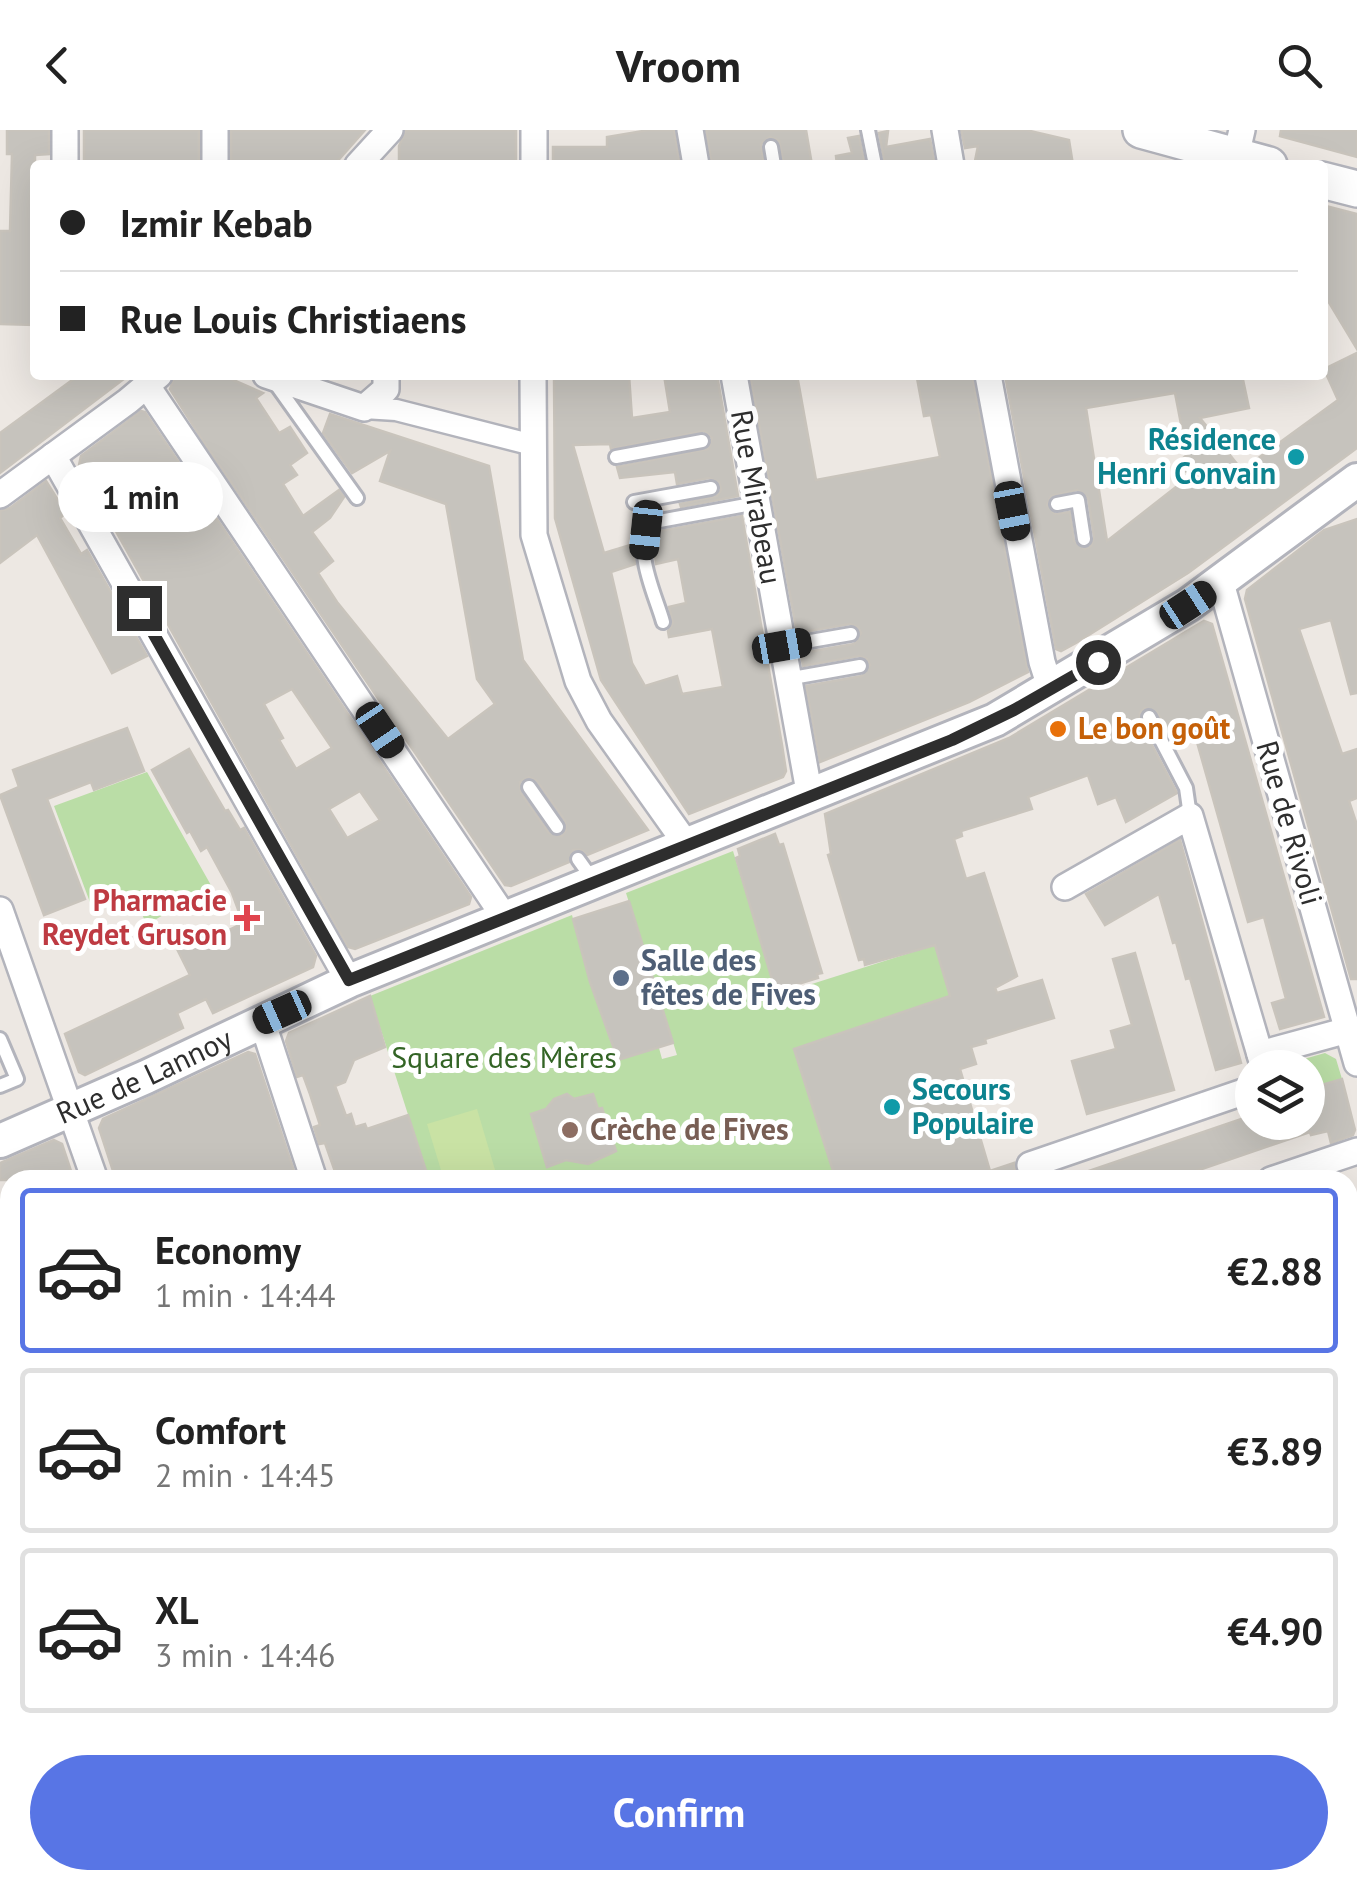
<!DOCTYPE html>
<html lang="en">
<head>
<meta charset="utf-8">
<style>
	body { margin:0; font-family:"PT Sans",sans-serif; background:#f2f2f2; color:#222; height:100vh; display:flex; flex-direction:column; font-size:38px; white-space:nowrap }
	* { box-sizing:border-box; margin:0 }
	p { font-size:32px; color:#767676 }
	.icon { flex:none; width:55px; height:55px; fill:none; stroke:currentColor; stroke-width:2; stroke-linecap:round; stroke-linejoin:round }
	.map { position:relative; flex:1; overflow:hidden }
	.sheet { position:absolute; left:0px; top:1040px; width:1358px; height:720px; display:flex; flex-direction:column; background:#fff; border-radius:30px 30px 0 0; box-shadow:0 10px 40px #0002 }
	.sheet>* { flex:none }
	.banner { position:absolute; left:30px; top:30px; width:1298px; height:220px; border-radius:10px; box-shadow:0 10px 40px #0002; display:grid; align-content:center; height:220px; padding:0 30px; background:#fff }
	.fabs { position:absolute; left:1235px; top:920px; display:grid; gap:20px }
	.fabs a { display:grid; place-items:center; width:90px; height:90px; border-radius:50%; background:#fff; box-shadow:0 10px 40px #0002; font-size:50px }
	.end { position:absolute; width:45px; height:45px; margin:-22px; border:12px solid #2e2e2e; background:#fff; box-shadow:0 0 0 5px #fff }
	.from { border-radius:50% }
	.bubble { position:absolute; height:70px; border-radius:35px; background:#fff; box-shadow:0 10px 40px #0002; font-size:32px; font-weight:600; line-height:70px; text-align:center }
	.car { position:absolute; width:30px; height:60px; margin:-30px -15px; border-radius:12px; box-shadow:0 0 8px 2px #0007; background:linear-gradient(#222 24%,#8ab4d8 0 40%,#222 0 76%,#8ab4d8 0 86%,#222 0) }
	.banner b { display:flex; align-items:center; gap:35px; height:95px; font-size:38px }
	.banner b+b { border-top:2px solid #e0e0e0 }
	.banner i { width:25px; height:25px; background:#222 }
	ul { padding:18px 0 0; list-style:none }
	li { display:flex; align-items:center; gap:30px; height:165px; margin:0 20px 15px; padding:0 10px; border:5px solid #e0e0e0; border-radius:10px }
	li div { flex:1 }
	li b { display:block; font-size:38px }
	li em { font-style:normal; font-weight:600 }
	li.selected { border-color:#5875e5 }
	li>.icon { width:90px; height:90px; stroke-width:1.5 }
	.action { display:flex; gap:20px; margin-top:auto; padding:20px 30px }
	.action a { flex:1; height:115px; border-radius:60px; background:#5875e5; color:#fff; font-size:40px; font-weight:600; line-height:115px; text-align:center }
	header { display:flex; justify-content:space-between; align-items:center; height:130px; padding:0 30px; background:#fff; font-size:45px; font-weight:600 }
	.map>svg:first-child { display:block }
	.green { fill:#badda6 }
	.pitch { fill:#c9e2a4 }
	.building { fill:#c6c3bd; stroke:#c9c4bc; stroke-width:2.5; fill-rule:evenodd }
	.lines { fill:none; stroke-linecap:round; stroke-linejoin:round }
	.service-casing { stroke:#b3b4bc; stroke-width:18 }
	.pedestrian-casing { stroke:#b3b4bc; stroke-width:25 }
	.minor-casing { stroke:#b3b4bc; stroke-width:30 }
	.tertiary-casing { stroke:#b3b4bc; stroke-width:38 }
	.secondary-casing { stroke:#b3b4bc; stroke-width:40 }
	.service { stroke:#fff; stroke-width:12 }
	.pedestrian { stroke:#fff; stroke-width:20 }
	.minor { stroke:#fff; stroke-width:25 }
	.tertiary { stroke:#fff; stroke-width:32 }
	.secondary { stroke:#fff; stroke-width:35 }
	.route { stroke:#2e2e2e; stroke-width:12 }
	.culture-dot { fill:#0f9aa8; stroke:#fff; stroke-width:4 }
	.food-dot { fill:#e8710a; stroke:#fff; stroke-width:4 }
	.health-dot { fill:#e0444e; stroke:#fff; stroke-width:4 }
	.service-dot { fill:#5c6f8a; stroke:#fff; stroke-width:4 }
	.education-dot { fill:#8d6e63; stroke:#fff; stroke-width:4 }
	.labels { text-anchor:middle; stroke-width:10; stroke-linejoin:round; paint-order:stroke }
	.culture-label { font-size:30px; font-weight:bold; fill:#0d838f; stroke:#fff; text-anchor:end }
	.street-label { font-size:30px; fill:#2e2e2e; stroke:#fff }
	.food-label { font-size:30px; font-weight:bold; fill:#c56008; stroke:#fff; text-anchor:start }
	.health-label { font-size:30px; font-weight:bold; fill:#be3a42; stroke:#fff; text-anchor:end }
	.service-label { font-size:30px; font-weight:bold; fill:#4e5e75; stroke:#fff; text-anchor:start }
	.park-label { font-size:30px; fill:#336425; stroke:#fff }
	.education-label { font-size:30px; font-weight:bold; fill:#785e54; stroke:#fff; text-anchor:start }
</style>
</head>
<body>
<header><svg class="icon" aria-label="back" viewBox="0 0 24 24"><path d="M15 5l-7 7 7 7"/></svg>Vroom<svg class="icon" aria-label="search" viewBox="0 0 24 24"><circle cx="10" cy="10" r="6"/><path d="M15 15l6 6"/></svg></header>
<div class="map">
<svg width="1357" height="1760" viewBox="0 0 1357 1760">
	<rect width="100%" height="100%" fill="#ede8e3"/>
	<g class="green">
		<path d="M147 642 212 757 146 795 134 760 91 775 54 676Z"/>
		<path d="M733 721 777 865 935 815 950 866 794 919 836 1050H429L370 866 572 785 590 852 617 930 659 918 662 929 677 925 626 763Z"/>
		<path d="M1325 923 1336 929 1342 949 1308 959V938L1292 937 1290 933Z"/>
		<path d="M746 1750H853L826 1760H719Z"/>
	</g>
	<path class="pitch" d="M477 979 498 1050H444L427 994Z"/>
	<g class="building">
		<path d="M7 0H49V24L35 25V195L0 194V101H10L12 24H7Z"/>
		<rect x="84" y="0" width="115" height="35"/>
		<path d="M231 0H365L334 35H231Z"/>
		<path d="M406 0H516V35H399V16Z"/>
		<path d="M649 0H674L680 35H553V17H607V7Z"/>
		<path d="M706 0H806L812 35H784L779 11 770 7 761 14 764 35H712Z"/>
		<path d="M961 0H1026L1069 10 1073 35H998L975 31 978 16 965 18Z"/>
		<path d="M1281 0H1357V27L1280 6Z"/>
		<path d="M888 1 886 17 930 9 935 35H885L879 3Z"/>
		<path d="M859 6 865 35H837L836 26 852 23 848 8Z"/>
		<path d="M1322 75 1357 84V219L1322 161Z"/>
		<path d="M1357 223V318L1188 443 1076 513 1061 521 1056 519 1005 245H1242L1249 278 1200 288 1242 340 1338 270 1324 239ZM1175 263 1187 325 1178 332 1190 346 1107 411 1086 278ZM1077 360 1088 368 1094 407 1091 416 1085 419 1074 411 1070 382 1055 384 1047 375 1051 366Z"/>
		<path d="M79 245H129L0 343V303Z"/>
		<path d="M175 245H222L263 263 256 268 279 303 290 297 307 323 290 335 297 345 283 354 303 386 339 360 344 367 330 388 312 402 333 431 318 443 337 472 448 609 495 574 477 549 446 374 380 351 390 321 352 343 323 303 330 284 489 336 523 530 648 700 587 725 581 720H573L569 732 511 756 505 755 203 311 170 259ZM529 647 537 651 565 691 566 700 562 706 549 703 521 663 520 652Z"/>
		<path d="M554 245H629L632 288 670 282 664 245H717L738 366 681 377 680 374 717 366 721 360 719 352 709 348 677 354 675 342 620 348 617 337 708 319 712 308 704 301 611 319 610 314 573 315 604 423 634 414 635 434 611 442 632 533 645 556 677 546 682 564 723 557 712 499 669 507 668 501 673 493 669 477 686 473 678 429 656 434 654 415 660 401 742 386 782 615 786 641 783 647 689 684 601 550 555 388Z"/>
		<path d="M750 245H797L816 350 940 327 931 285 924 286 917 248 972 245 1028 542 969 572 820 632 806 556 862 546 870 535 867 529 859 526 803 536 801 523 854 514 861 503 858 497 850 494 797 503Z"/>
		<path d="M141 281 145 282 471 767 469 774 355 819 348 817 79 335 81 326ZM292 559 332 618 296 639 279 610 283 608 264 574ZM360 661 380 690 347 708 329 679Z"/>
		<path d="M46 351 66 383 60 388 81 424 87 420 147 526 112 543 37 405 0 433V381L10 378Z"/>
		<path d="M1357 389V563L1351 564 1331 490 1299 499 1342 624 1357 619V668L1349 671 1357 695V849H1351L1245 469 1247 460 1324 400Z"/>
		<path d="M1204 491 1212 494 1324 887 1280 899 1272 873 1286 869 1272 817 1264 787 1248 792 1193 598 1171 608 1157 582 1145 578 1140 583V592L1177 663 1126 692 1116 667 1098 674 1088 645 1028 667 1032 679 961 701 962 706 954 709 966 749 984 743 1017 846 995 858 997 863 1042 850 1054 888 985 909 986 913 971 917 976 934 960 939 990 1041 1014 1033 1015 1041 1025 1050H836L794 919 950 866 935 815 865 835 864 829 859 830 828 725 831 724 825 684 1009 608Z"/>
		<path d="M127 598 144 641 94 660 91 652 47 669 85 769 44 785 0 665 19 657 13 640Z"/>
		<path d="M189 619 225 681 228 680 240 700 244 698 316 826 313 837 213 883 206 869 177 883 183 898 85 945 79 942 65 904 190 845 170 805 185 796 196 816 243 793 232 763 207 717 201 721 190 701 187 703 152 640Z"/>
		<path d="M775 704 779 715 783 714 822 843 817 844 818 848 779 860 778 855 774 856 736 728 740 726 738 719Z"/>
		<path d="M1180 710 1241 933 1216 940 1190 848 1186 849 1176 812 1173 813 1159 764 1105 795 1086 764Z"/>
		<path d="M629 771 673 913 618 930 590 852 573 789Z"/>
		<path d="M1135 823 1174 960 1087 984 1072 931 1116 919 1111 901 1132 895 1113 829Z"/>
		<path d="M370 866 385 917 354 930 345 952 335 956 346 986 351 984 355 997 365 994 367 999 408 985 429 1050H338L325 1013 319 1014 314 997 320 995 310 964 303 945 297 947 286 911 289 903Z"/>
		<path d="M248 922 255 924 297 1050H116L99 998 103 989Z"/>
		<path d="M1342 949 1355 1000 1353 1005 1331 1013 1328 1001 1311 1005 1310 1002 1170 1050H1072L1071 1047 1244 988 1245 991 1252 989V992H1308V959Z"/>
		<path d="M567 964 574 969 593 964 598 979 602 978 616 1021 588 1034 566 1030 547 1037 531 984 546 979 554 969Z"/>
		<path d="M54 1010 62 1014 74 1050H0V1033Z"/>
	</g>
	<g class="lines">
		<g class="service-casing">
			<g id="service">
				<path d="M868 0 875 35"/>
				<path d="M771 17 774 35"/>
				<path d="M275 253 357 368"/>
				<path d="M616 327 702 311"/>
				<path d="M634 372 711 358"/>
				<path d="M1057 374 1078 370 1084 409"/>
				<path d="M663 492C655 463 630 416 654 392L757 373"/>
				<path d="M782 516 851 504"/>
				<path d="M787 549 860 536"/>
				<path d="M1149 587 1186 658 1190 686"/>
				<path d="M529 657 557 697"/>
				<path d="M578 729 593 750"/>
				<path d="M0 909 17 949 0 956"/>
				<path d="M1348 1672 1357 1668"/>
				<path d="M1201 1750 1205 1760"/>
				<path d="M1027 1760 1033 1750"/>
			</g>
		</g>
		<g class="pedestrian-casing">
			<path id="pedestrian" d="M364 278 396 280 533 315"/>
		</g>
		<g class="minor-casing">
			<g id="minor">
				<path d="M215 0V35"/>
				<path d="M690 0 696 35"/>
				<path d="M945 0 951 35"/>
				<path d="M1236 26 1242 0"/>
				<path d="M65 35V0"/>
				<path d="M358 35 390 0"/>
				<path d="M534 35V0"/>
				<path d="M266 245 364 278 386 259V245"/>
				<path d="M533 245 534 405 578 551 599 591 687 715"/>
				<path d="M734 245 810 667"/>
				<path d="M988 245 1042 532 1051 560"/>
				<path d="M147 256 505 788"/>
				<path d="M53 326 349 851"/>
				<path d="M0 365 128 271 159 245"/>
				<path d="M1221 453 1357 933"/>
				<path d="M1065 757 1190 686 1264 938"/>
				<path d="M0 780 95 1050"/>
				<path d="M262 891 314 1050"/>
				<path d="M1260 924 1348 900"/>
				<path d="M1030 1035 1252 959"/>
				<path d="M1271 1050 1357 1021"/>
				<path d="M1348 1386 1357 1419"/>
				<path d="M0 1516 10 1511"/>
				<path d="M0 1626 10 1648"/>
				<path d="M57 1750 62 1760"/>
				<path d="M330 1750 334 1760"/>
				<path d="M542 1750 545 1760"/>
				<path d="M685 1760 707 1750"/>
			</g>
		</g>
		<g class="tertiary-casing">
			<g id="tertiary">
				<path id="s1" d="M0 1011 146 947 349 851 995 590 1188 475 1357 350"/>
				<path d="M1348 1578 1357 1574"/>
				<path d="M854 1760 881 1750"/>
			</g>
		</g>
		<g class="secondary-casing">
			<g id="secondary">
				<path d="M1141 0 1269 35"/>
				<path d="M1322 50 1357 59"/>
			</g>
		</g>
		<use href="#service" class="service"/>
		<use href="#pedestrian" class="pedestrian"/>
		<use href="#minor" class="minor"/>
		<use href="#tertiary" class="tertiary"/>
		<use href="#secondary" class="secondary"/>
	</g>
	<g class="lines">
		<path class="route" d="M139 478 349 850 952 610 1014 580 1098 532"/>
	</g>
	<g class="culture-dot">
		<circle cx="1296" cy="327" r="10"/>
		<circle cx="892" cy="977" r="10"/>
	</g>
	<circle class="food-dot" cx="1058" cy="599" r="10"/>
	<path class="health-dot" d="M242 773h10v10h10v10h-10v10h-10v-10h-10v-10h10z"/>
	<circle class="service-dot" cx="621" cy="848" r="10"/>
	<circle class="education-dot" cx="570" cy="1000" r="10"/>
	<g class="labels">
		<g class="culture-label">
			<text x="1276" y="320">Résidence<tspan x="1276" dy="34">Henri Convain</tspan></text>
			<text x="912" y="970" text-anchor="start">Secours<tspan x="912" dy="34">Populaire</tspan></text>
		</g>
		<g class="street-label">
			<text transform="translate(756 367) rotate(80)" y="10">Rue Mirabeau</text>
			<text transform="translate(1289 693) rotate(74)" y="10">Rue de Rivoli</text>
			<text dy="10" stroke="none"><textPath href="#s1" startOffset="158">Rue de Lannoy</textPath></text>
		</g>
		<g class="food-label">
			<text x="1078" y="609">Le bon goût</text>
		</g>
		<g class="health-label">
			<text x="227" y="781">Pharmacie<tspan x="227" dy="34">Reydet Gruson</tspan></text>
		</g>
		<g class="service-label">
			<text x="641" y="841">Salle des<tspan x="641" dy="34">fêtes de Fives</tspan></text>
		</g>
		<g class="park-label">
			<text x="504" y="938">Square des Mères</text>
		</g>
		<g class="education-label">
			<text x="590" y="1010">Crèche de Fives</text>
		</g>
	</g>
</svg>
<div class="fabs">
<a><svg class="icon" aria-label="layers" viewBox="0 0 24 24"><path d="M12 4l9 5-9 5-9-5zM3 14l9 5 9-5"/></svg></a>
</div>
<i class="end from" style="left:1098px;top:532px"></i>
<i class="end" style="left:139px;top:478px"></i>
<div class="bubble" style="left:58px;top:332px;width:165px">1 min</div>
<i class="car" style="left:1012px;top:381px;rotate:169deg"></i>
<i class="car" style="left:646px;top:400px;rotate:186deg"></i>
<i class="car" style="left:1188px;top:475px;rotate:57deg"></i>
<i class="car" style="left:782px;top:516px;rotate:80deg"></i>
<i class="car" style="left:380px;top:600px;rotate:146deg"></i>
<i class="car" style="left:282px;top:882px;rotate:246deg"></i>
<div class="banner">
<b><i class="from"></i>Izmir Kebab</b>
<b><i></i>Rue Louis Christiaens</b>
</div>
<section class="sheet">
<ul>
<li class="selected"><svg class="icon" aria-label="car" viewBox="0 0 24 24"><path d="M5 17H2v-5l4-1 3-4h7l3 4 3 1v5h-3M9 17h6M6 11h13"/><circle cx="7" cy="17" r="2"/><circle cx="17" cy="17" r="2"/></svg><div><b>Economy</b><p>1 min · 14:44</p></div><em>€2.88</em></li>
<li><svg class="icon" aria-label="car" viewBox="0 0 24 24"><path d="M5 17H2v-5l4-1 3-4h7l3 4 3 1v5h-3M9 17h6M6 11h13"/><circle cx="7" cy="17" r="2"/><circle cx="17" cy="17" r="2"/></svg><div><b>Comfort</b><p>2 min · 14:45</p></div><em>€3.89</em></li>
<li><svg class="icon" aria-label="car" viewBox="0 0 24 24"><path d="M5 17H2v-5l4-1 3-4h7l3 4 3 1v5h-3M9 17h6M6 11h13"/><circle cx="7" cy="17" r="2"/><circle cx="17" cy="17" r="2"/></svg><div><b>XL</b><p>3 min · 14:46</p></div><em>€4.90</em></li>
</ul>
<div class="action"><a>Confirm</a></div>
</section>
</div>
</body>
</html>
